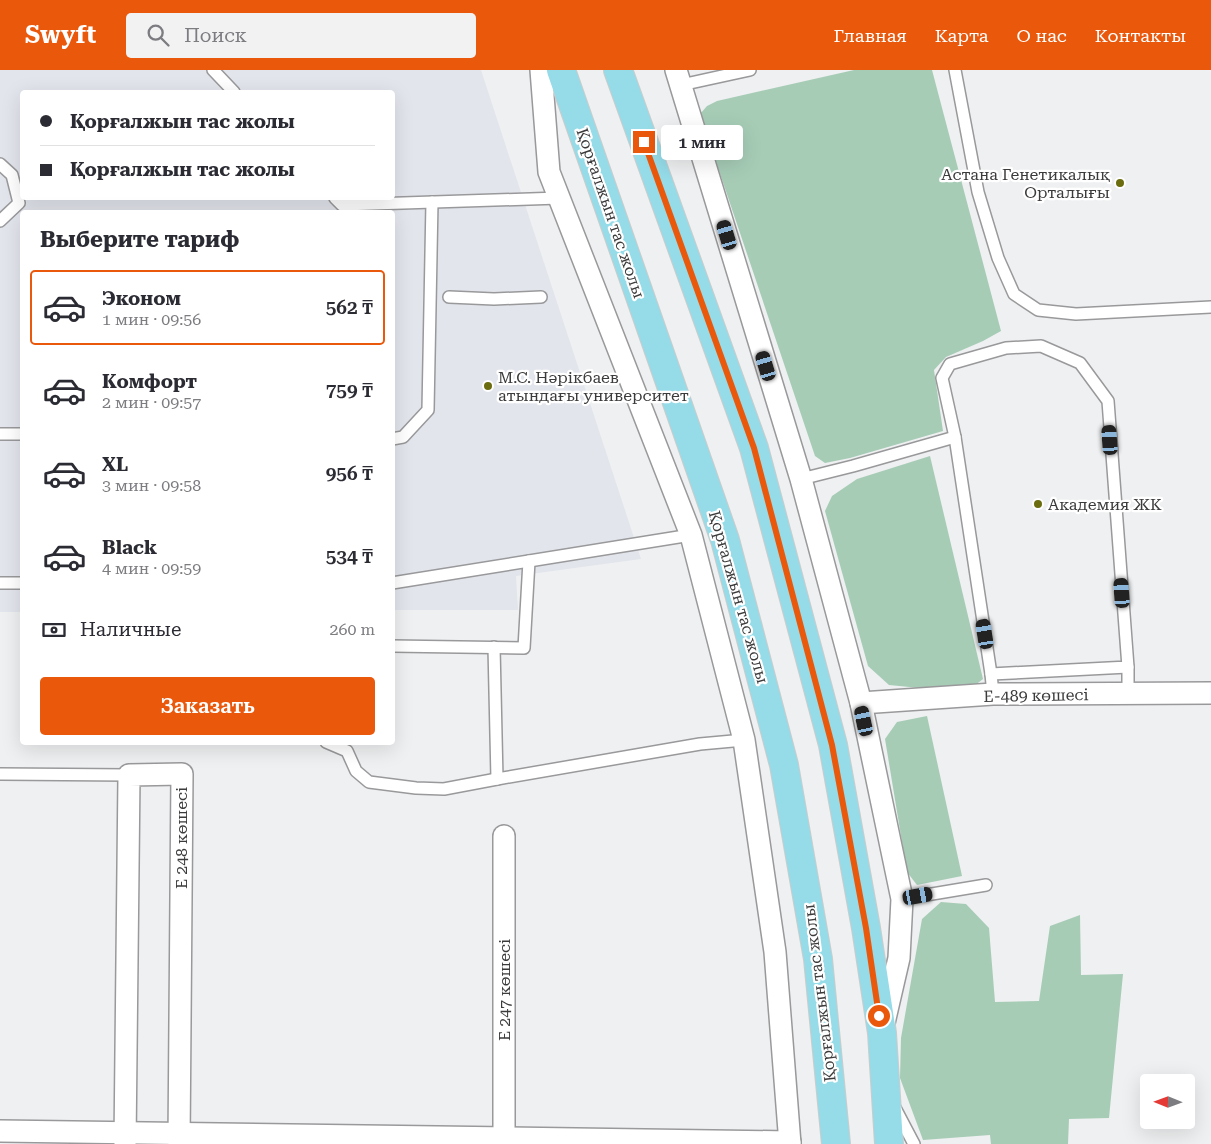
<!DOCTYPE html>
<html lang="ru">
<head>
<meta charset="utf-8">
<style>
	body { margin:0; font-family:"Roboto Serif",serif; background:#f2f2f3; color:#2b2b33; height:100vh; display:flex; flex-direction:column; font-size:19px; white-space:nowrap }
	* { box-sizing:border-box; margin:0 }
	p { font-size:16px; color:#7c7c81 }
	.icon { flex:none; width:28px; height:28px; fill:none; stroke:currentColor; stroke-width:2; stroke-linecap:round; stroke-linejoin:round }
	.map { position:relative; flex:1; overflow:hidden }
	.details { position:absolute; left:20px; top:140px; width:375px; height:535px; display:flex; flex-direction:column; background:#fff; border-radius:5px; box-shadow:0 5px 20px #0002 }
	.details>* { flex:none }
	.banner { position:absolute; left:20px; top:20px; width:375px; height:110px; border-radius:5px; box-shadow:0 5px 20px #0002; display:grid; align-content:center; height:110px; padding:0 20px; background:#fff }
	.needle { width:32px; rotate:271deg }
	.tools { position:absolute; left:1140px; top:1004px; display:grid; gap:10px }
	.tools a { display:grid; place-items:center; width:55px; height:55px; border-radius:5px; background:#fff; box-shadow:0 5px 20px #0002; font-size:25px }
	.end { position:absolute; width:22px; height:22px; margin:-11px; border:6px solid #ea580c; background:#fff; box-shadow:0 0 0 2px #fff }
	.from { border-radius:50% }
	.bubble { position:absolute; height:35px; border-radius:5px; background:#fff; box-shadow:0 5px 20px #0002; font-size:16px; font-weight:600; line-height:35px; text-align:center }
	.car { position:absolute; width:15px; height:30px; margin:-15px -8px; border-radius:6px; box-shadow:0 0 4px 1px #0007; background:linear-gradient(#222 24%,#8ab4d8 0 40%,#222 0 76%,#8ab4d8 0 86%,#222 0) }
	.banner b { display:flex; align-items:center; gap:18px; height:48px; font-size:19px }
	.banner b+b { border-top:1px solid #e1e1e2 }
	.banner i { width:12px; height:12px; background:#2b2b33 }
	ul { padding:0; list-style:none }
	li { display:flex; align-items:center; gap:15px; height:75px; margin:0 10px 8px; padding:0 10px; border:2px solid transparent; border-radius:5px }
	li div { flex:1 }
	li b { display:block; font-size:19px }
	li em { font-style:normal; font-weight:600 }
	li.current { border-color:#ea580c }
	li>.icon { width:45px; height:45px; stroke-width:1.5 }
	h2 { padding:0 20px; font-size:22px; line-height:60px }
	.pay { display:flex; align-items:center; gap:12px; height:55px; padding:0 20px; font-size:19px }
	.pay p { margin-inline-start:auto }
	.cta { display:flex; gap:10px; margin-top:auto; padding:10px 20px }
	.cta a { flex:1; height:58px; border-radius:5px; background:#ea580c; color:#fff; font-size:20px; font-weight:600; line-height:58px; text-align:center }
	header { display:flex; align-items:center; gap:30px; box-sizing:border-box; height:70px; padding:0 25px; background:#ea580c; color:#fff }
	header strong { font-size:24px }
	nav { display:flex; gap:28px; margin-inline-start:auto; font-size:18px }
	.search { width:350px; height:45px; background:#f2f2f3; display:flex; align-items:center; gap:12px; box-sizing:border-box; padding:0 18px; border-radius:5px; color:#7c7c81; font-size:19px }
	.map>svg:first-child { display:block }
	.built { fill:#e3e5ed; fill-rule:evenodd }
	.green { fill:#a6ccb6 }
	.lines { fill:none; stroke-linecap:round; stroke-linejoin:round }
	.lane-casing { stroke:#99999b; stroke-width:14 }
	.street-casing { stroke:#99999b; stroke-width:24 }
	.primary-casing { stroke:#ccc; stroke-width:30 }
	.lane { stroke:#fff; stroke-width:11 }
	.street { stroke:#fff; stroke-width:21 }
	.primary { stroke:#95dbe8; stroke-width:28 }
	.route { stroke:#ea580c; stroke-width:6 }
	.poi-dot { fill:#6a6c0d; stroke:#fff; stroke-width:2 }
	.labels { text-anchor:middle; stroke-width:4.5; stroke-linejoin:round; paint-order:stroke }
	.poi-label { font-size:16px; fill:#3b3b3c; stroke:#fff; text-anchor:start }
	.street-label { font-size:16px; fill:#3b3b3c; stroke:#fff }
</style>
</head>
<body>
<header>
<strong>Swyft</strong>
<div class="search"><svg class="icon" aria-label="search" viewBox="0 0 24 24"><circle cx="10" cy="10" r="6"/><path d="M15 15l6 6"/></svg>Поиск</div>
<nav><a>Главная</a><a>Карта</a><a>О нас</a><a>Контакты</a></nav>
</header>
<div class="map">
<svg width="1211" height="1074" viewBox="0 0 1211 1074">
	<rect width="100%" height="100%" fill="#eff0f1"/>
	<path class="built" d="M0 0H481L641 489 516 506 518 540H393L392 142H22V542H0ZM22 22H392V128H22Z"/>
	<g class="green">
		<path d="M854 0H932L1001 261 983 271 946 287 934 300 943 361 850 388 825 393 815 386 700 44 707 36 717 31Z"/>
		<path d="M930 386 983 609 974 616 920 618 889 615 868 596 825 441 832 426 857 409Z"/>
		<path d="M927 646 962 806 917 815 907 802 885 669 897 652Z"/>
		<path d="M941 832 966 834 989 858 995 932 1039 931 1050 856 1080 845 1081 905 1123 904 1109 1048 1069 1049 1068 1074H991L990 1065 923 1070 900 1008 901 968 922 849Z"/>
	</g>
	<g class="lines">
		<g class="lane-casing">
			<g id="lane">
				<path d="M213 0 234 22"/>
				<path d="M955 0 978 122 998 188 1014 224 1038 240 1076 244 1211 237"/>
				<path d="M681 15 750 0"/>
				<path d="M0 94 12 105 19 133 0 151"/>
				<path d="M335 128 342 135 559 128"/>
				<path d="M449 227 494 229 541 227"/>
				<path d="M0 364H22"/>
				<path d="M955 367 942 308 950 294 1006 278 1041 276 1080 293 1108 331 1128 597 991 604"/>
				<path d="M392 369 403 367 428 340 432 132"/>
				<path d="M801 409 853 396 955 367 991 604 993 624"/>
				<path d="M0 513H22"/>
				<path d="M392 513 691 465"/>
				<path d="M392 576 524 578 529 491"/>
				<path d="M494 577 497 709 700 674 744 670"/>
				<path d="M1128 624V597"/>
				<path d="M326 672 347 681 356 701 369 712 416 718 444 719 497 709"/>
				<path d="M0 704 129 705"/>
				<path d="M902 829 986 815"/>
				<path d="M894 1036 914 1074"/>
			</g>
		</g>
		<g class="street-casing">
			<g id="street">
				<path d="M541 0 549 102 691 465 744 670 775 882 790 1074"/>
				<path d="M676 0 801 409 861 633 902 829 899 888 884 953"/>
				<path d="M861 633 993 624 1211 623"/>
				<path d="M0 1061 790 1072"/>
				<path d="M125 1074 129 705 182 704 179 1074"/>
				<path d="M504 1074V766"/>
			</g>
		</g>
		<g class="primary-casing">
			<g id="primary">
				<path d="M561 0 725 470 784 695 818 889 836 1074"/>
				<path d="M618 0 754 378 833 675 866 858 882 963 889 1074"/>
			</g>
		</g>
		<use href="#lane" class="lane"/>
		<use href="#street" class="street"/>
		<use href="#primary" class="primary"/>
	</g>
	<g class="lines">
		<path class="route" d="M644 72 754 378 832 675 866 858 879 946"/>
	</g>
	<g class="poi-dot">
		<circle cx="1120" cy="113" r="5"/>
		<circle cx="488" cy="316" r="5"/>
		<circle cx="1038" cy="434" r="5"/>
	</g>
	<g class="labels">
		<g class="poi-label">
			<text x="1110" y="110" text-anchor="end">Астана Генетикалық<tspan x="1110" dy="18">Орталығы</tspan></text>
			<text x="498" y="313">М.С. Нәрікбаев<tspan x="498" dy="18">атындағы университет</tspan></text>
			<text x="1048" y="440">Академия ЖК</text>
		</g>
		<g class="street-label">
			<text transform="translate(611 143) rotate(71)" y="6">Қорғалжын тас жолы</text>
			<text transform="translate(739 527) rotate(74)" y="6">Қорғалжын тас жолы</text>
			<text transform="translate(1036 625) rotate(-1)" y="6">Е-489 көшесі</text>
			<text transform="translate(181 768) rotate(-90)" y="6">Е 248 көшесі</text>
			<text transform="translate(504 920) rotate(-90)" y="6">Е 247 көшесі</text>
			<text transform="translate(819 923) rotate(-97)" y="6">Қорғалжын тас жолы</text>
		</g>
	</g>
</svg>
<div class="tools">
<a><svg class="needle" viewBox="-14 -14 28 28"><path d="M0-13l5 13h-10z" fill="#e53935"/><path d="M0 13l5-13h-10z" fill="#7c7c81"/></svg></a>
</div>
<i class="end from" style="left:879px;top:946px"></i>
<i class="end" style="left:644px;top:72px"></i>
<div class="bubble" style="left:661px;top:55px;width:82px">1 мин</div>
<i class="car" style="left:727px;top:165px;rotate:343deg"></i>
<i class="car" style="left:766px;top:296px;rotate:343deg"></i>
<i class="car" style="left:1110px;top:370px;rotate:356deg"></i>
<i class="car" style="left:1122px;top:523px;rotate:356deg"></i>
<i class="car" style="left:985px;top:564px;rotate:351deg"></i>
<i class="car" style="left:864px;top:651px;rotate:348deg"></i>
<i class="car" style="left:918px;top:826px;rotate:80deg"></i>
<div class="banner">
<b><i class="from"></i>Қорғалжын тас жолы</b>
<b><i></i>Қорғалжын тас жолы</b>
</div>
<section class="details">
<h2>Выберите тариф</h2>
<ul>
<li class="current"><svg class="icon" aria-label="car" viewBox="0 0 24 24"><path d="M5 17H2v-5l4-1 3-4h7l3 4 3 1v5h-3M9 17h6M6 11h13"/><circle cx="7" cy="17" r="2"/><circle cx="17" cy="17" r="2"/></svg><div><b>Эконом</b><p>1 мин · 09:56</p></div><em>562 ₸</em></li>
<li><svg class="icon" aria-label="car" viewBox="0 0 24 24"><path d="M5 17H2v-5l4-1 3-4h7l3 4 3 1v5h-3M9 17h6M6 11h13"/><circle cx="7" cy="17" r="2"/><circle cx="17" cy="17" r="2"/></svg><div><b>Комфорт</b><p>2 мин · 09:57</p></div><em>759 ₸</em></li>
<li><svg class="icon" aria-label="car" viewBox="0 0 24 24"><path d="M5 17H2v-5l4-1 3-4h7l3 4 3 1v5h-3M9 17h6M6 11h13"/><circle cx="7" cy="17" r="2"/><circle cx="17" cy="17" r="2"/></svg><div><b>XL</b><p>3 мин · 09:58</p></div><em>956 ₸</em></li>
<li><svg class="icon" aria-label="car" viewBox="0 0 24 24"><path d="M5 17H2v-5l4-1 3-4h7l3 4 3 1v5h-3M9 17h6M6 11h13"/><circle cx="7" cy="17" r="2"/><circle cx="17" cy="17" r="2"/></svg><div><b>Black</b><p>4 мин · 09:59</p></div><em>534 ₸</em></li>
</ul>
<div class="pay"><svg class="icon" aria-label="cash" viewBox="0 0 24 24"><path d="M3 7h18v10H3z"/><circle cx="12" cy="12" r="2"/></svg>Наличные<p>260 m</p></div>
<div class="cta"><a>Заказать</a></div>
</section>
</div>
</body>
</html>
